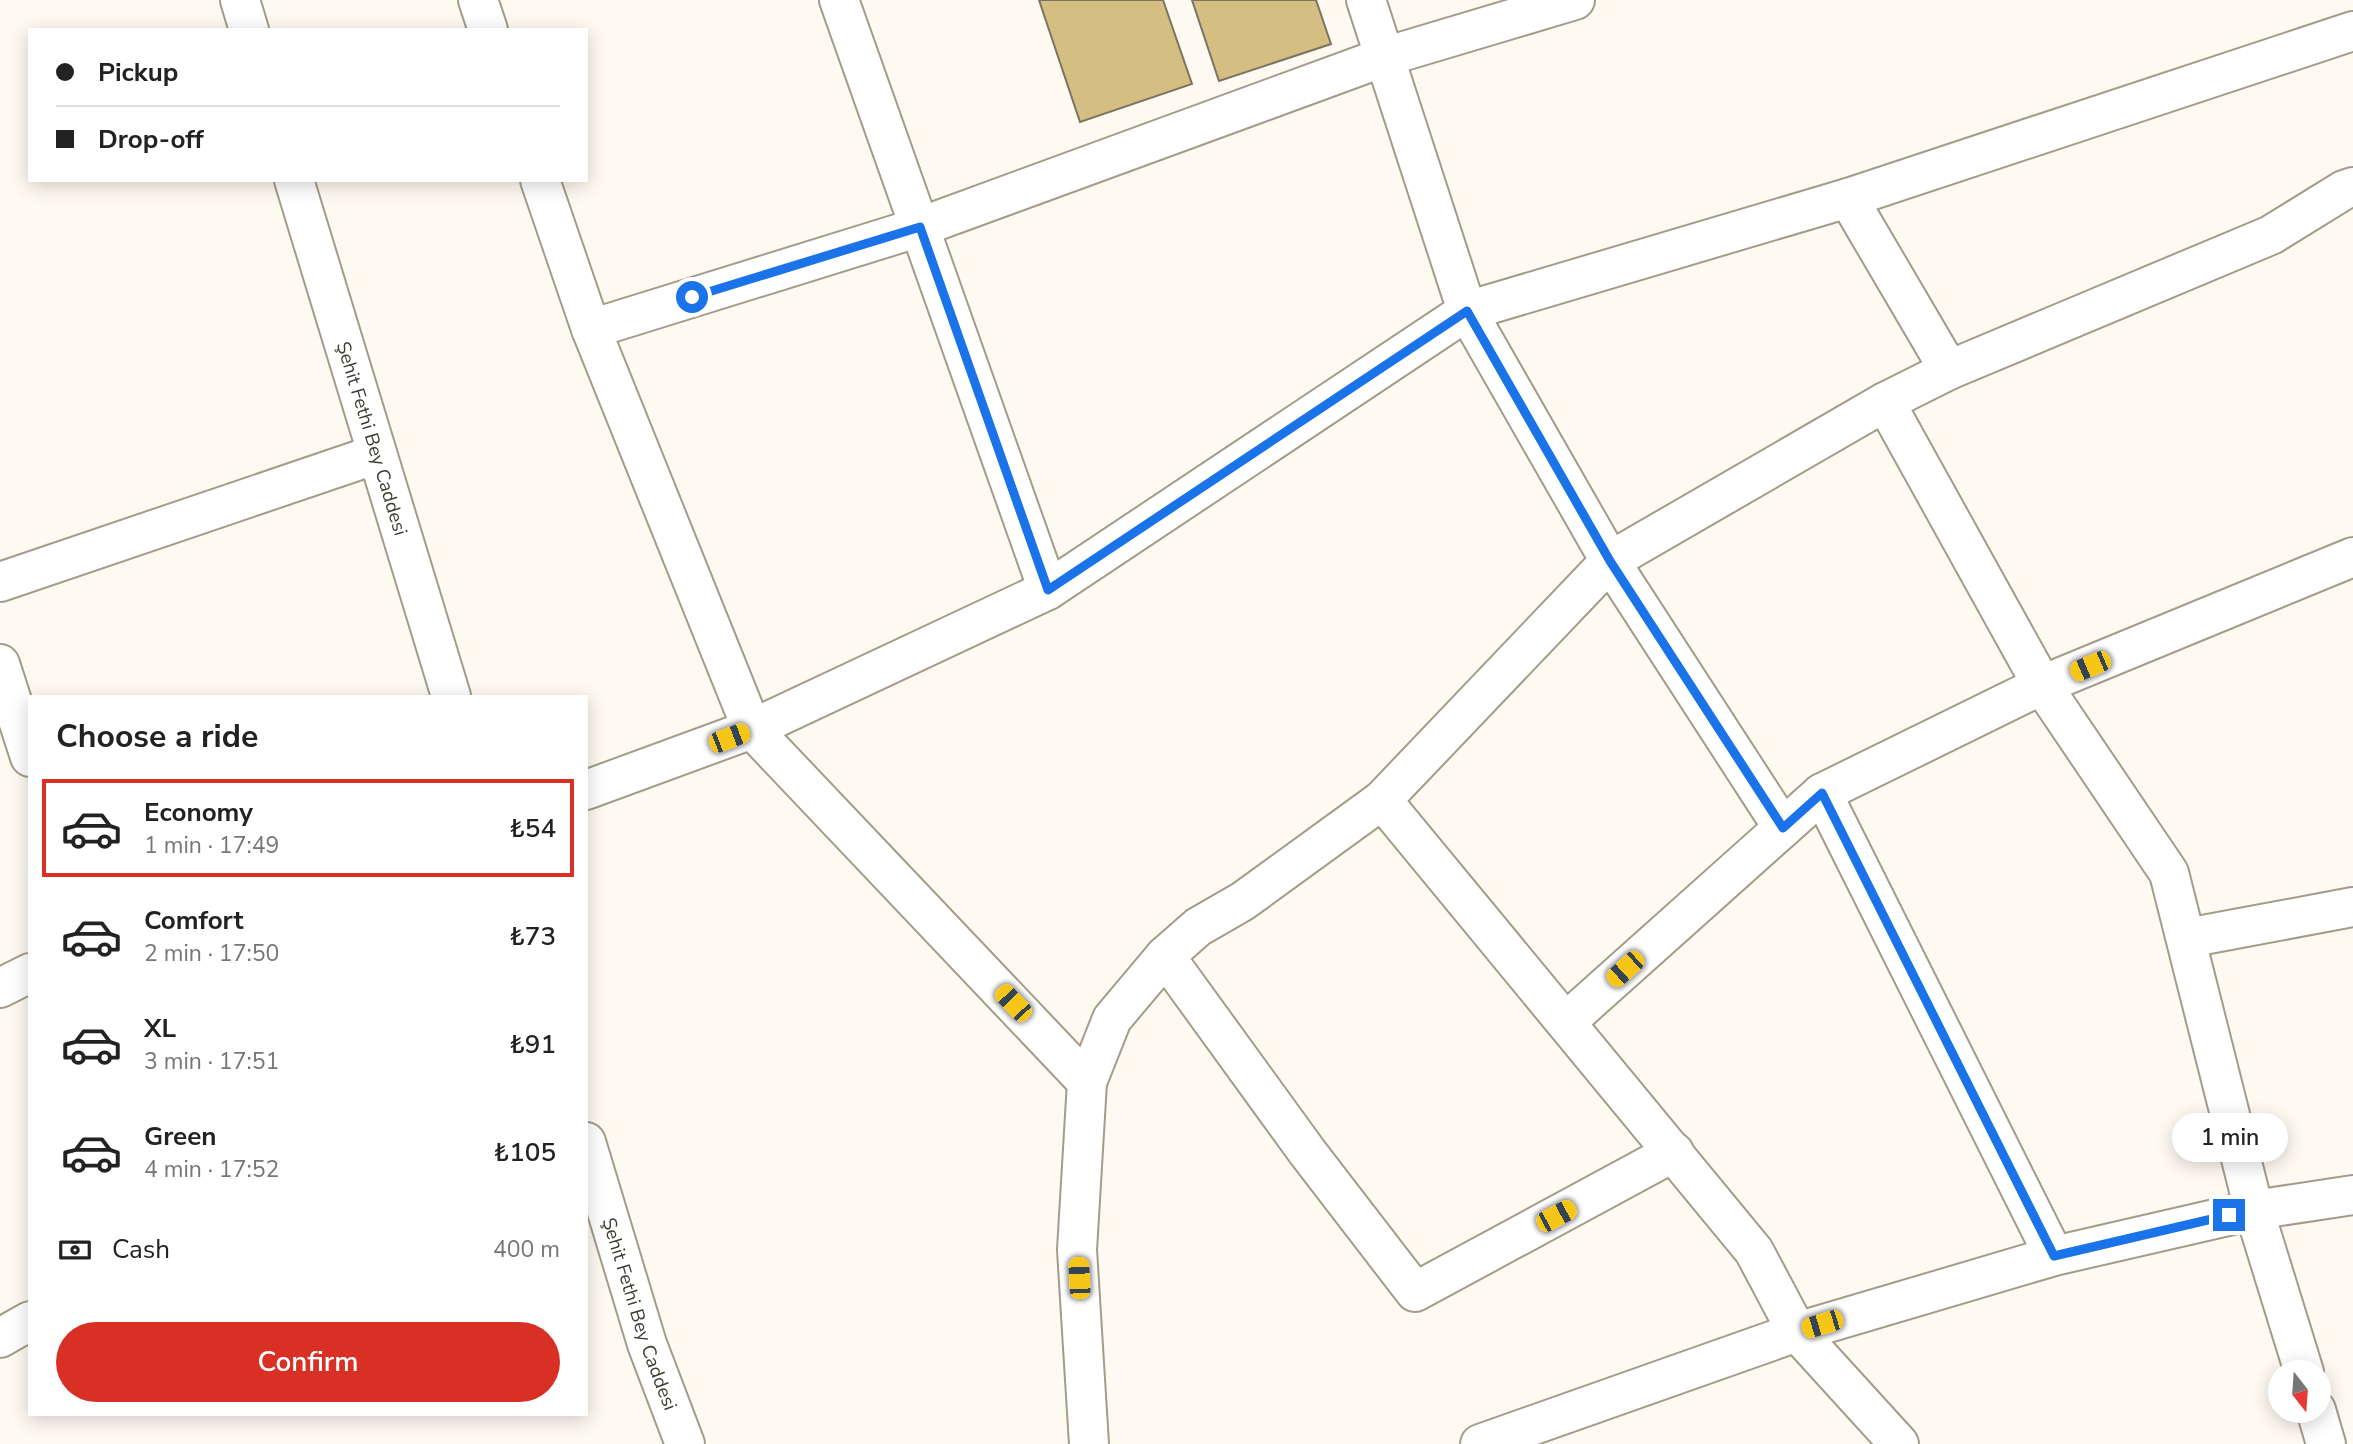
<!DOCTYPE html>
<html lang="en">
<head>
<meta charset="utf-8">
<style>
	body { margin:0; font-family:"Nunito Sans",sans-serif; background:#f2f2f2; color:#222; height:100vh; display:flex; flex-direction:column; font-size:26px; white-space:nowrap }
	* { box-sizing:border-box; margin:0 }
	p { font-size:23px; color:#767676 }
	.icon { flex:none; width:38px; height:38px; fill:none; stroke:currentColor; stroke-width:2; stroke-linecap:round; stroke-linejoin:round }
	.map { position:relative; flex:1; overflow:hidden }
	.side { position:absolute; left:28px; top:695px; width:560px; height:721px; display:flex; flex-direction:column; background:#fff; border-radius:0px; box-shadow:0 4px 18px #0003 }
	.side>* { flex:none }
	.top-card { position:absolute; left:28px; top:28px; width:560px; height:154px; border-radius:0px; box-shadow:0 4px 18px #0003; display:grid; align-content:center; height:154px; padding:0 28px; background:#fff }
	.needle { width:46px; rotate:163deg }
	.controls { position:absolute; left:2268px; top:1360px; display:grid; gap:14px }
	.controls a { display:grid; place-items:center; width:63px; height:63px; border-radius:50%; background:#fff; box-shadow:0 4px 18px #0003; font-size:35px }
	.end { position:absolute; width:32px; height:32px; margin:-16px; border:9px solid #1a73e8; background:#fff; box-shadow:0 0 0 4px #fff }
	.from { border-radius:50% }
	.bubble { position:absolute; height:49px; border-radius:24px; background:#fff; box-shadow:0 4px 18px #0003; font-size:23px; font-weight:600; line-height:49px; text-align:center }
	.car { position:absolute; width:21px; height:42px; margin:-21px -10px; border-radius:9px; box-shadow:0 0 5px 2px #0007; background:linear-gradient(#f5c518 24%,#345 0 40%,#f5c518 0 76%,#345 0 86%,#f5c518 0) }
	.top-card b { display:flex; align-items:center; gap:24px; height:66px; font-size:26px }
	.top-card b+b { border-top:2px solid #e0e0e0 }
	.top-card i { width:18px; height:18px; background:#222 }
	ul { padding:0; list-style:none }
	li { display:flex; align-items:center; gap:21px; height:98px; margin:0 14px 10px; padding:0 14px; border:4px solid transparent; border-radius:0px }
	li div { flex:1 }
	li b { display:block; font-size:26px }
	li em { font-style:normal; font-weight:600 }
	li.current { border-color:#d93025 }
	li>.icon { width:63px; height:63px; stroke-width:1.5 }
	h2 { padding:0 28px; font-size:32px; line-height:84px }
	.pay { display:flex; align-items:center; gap:18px; height:77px; padding:0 28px; font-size:26px }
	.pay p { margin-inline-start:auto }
	.button { display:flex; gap:14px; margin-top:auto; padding:14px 28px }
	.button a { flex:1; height:80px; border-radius:42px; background:#d93025; color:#fff; font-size:28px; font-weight:600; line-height:80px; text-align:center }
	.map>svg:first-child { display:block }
	.building { fill:#d5be81; stroke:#7c7461; stroke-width:2 }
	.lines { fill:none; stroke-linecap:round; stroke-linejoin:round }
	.minor-casing { stroke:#a49c88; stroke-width:42 }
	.minor { stroke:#fff; stroke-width:38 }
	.route { stroke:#1a73e8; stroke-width:9 }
	.labels { text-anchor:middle; stroke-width:6; stroke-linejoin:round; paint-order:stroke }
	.street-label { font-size:19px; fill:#3e3b32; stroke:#fff }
</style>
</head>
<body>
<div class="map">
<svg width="2353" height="1444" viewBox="0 0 2353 1444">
	<rect width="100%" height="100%" fill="#fefaf2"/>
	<g class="building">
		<path d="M1039 0H1163L1192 84 1080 122Z"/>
		<path d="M1192 0H1316L1331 44 1219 81Z"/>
	</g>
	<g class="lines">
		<g class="minor-casing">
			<g id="minor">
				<path d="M240 0 249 30"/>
				<path d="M478 0 488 30"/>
				<path d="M839 0 1048 590"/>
				<path d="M1366 0 1467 311 1610 561 1783 828"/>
				<path id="s1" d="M294 180 451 696"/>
				<path d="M540 180 591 329 752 729 1087 1082"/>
				<path d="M1848 198 1949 370 1885 402 2042 685 2169 873 2254 1210 2304 1372"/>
				<path d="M591 329 920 227 1384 57 1575 0"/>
				<path d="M1949 370 2271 235 2344 190 2353 187"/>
				<path d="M0 582 377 454"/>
				<path d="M0 664 30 757"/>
				<path d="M586 790 752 729 1048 590 1467 311 1848 198 2353 31"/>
				<path d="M1822 793 2054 1256"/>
				<path d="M1382 800 1754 1251 1797 1332 1899 1444"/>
				<path d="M2187 938 2353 907"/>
				<path d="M1165 956 1308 1153 1415 1292 1674 1152"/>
				<path d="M0 988 30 973"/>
				<path d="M1566 1022 1822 793 2042 685 2353 557"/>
				<path id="s2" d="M586 1142 647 1344 685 1444"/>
				<path d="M0 1338 30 1321"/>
				<path d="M2316 1410 2326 1444"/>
				<path d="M1089 1444 1077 1250 1087 1082 1112 1019 1165 956 1198 927 1243 901 1382 800 1610 561 1885 402"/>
				<path d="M1480 1444 1797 1332 2054 1256 2254 1210 2353 1195"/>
			</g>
		</g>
		<use href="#minor" class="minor"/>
	</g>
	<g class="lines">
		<path class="route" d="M692 297 920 227 1048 590 1467 311 1610 561 1783 828 1822 793 2054 1256 2229 1215"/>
	</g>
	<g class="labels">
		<g class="street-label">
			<text dy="7" stroke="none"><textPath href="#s1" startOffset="270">Şehit Fethi Bey Caddesi</textPath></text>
			<text dy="7" stroke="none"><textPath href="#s2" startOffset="180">Şehit Fethi Bey Caddesi</textPath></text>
		</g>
	</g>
</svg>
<div class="controls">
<a><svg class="needle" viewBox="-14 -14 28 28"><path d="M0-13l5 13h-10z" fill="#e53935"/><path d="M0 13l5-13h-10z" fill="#767676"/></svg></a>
</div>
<i class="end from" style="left:692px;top:297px"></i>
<i class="end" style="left:2229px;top:1215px"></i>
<div class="bubble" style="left:2172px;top:1113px;width:116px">1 min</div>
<i class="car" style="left:2090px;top:666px;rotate:247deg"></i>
<i class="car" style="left:729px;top:738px;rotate:69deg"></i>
<i class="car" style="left:1625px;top:969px;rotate:228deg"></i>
<i class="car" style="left:1013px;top:1003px;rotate:316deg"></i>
<i class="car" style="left:1556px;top:1216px;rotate:62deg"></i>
<i class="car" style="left:1079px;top:1278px;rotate:357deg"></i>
<i class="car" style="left:1822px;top:1324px;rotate:253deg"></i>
<div class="top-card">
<b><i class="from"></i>Pickup</b>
<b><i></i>Drop-off</b>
</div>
<section class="side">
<h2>Choose a ride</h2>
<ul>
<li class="current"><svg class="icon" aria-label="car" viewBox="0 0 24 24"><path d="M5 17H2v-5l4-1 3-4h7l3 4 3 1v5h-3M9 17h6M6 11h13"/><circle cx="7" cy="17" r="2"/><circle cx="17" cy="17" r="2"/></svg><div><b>Economy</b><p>1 min · 17:49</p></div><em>₺54</em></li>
<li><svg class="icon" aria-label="car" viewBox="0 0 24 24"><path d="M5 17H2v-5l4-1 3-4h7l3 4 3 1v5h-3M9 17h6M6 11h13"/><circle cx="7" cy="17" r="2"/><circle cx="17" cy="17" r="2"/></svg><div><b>Comfort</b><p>2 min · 17:50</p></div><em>₺73</em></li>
<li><svg class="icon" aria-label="car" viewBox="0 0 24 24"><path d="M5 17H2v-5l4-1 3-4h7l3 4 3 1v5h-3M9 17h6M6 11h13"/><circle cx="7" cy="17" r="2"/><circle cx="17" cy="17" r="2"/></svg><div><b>XL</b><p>3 min · 17:51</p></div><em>₺91</em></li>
<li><svg class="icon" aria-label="car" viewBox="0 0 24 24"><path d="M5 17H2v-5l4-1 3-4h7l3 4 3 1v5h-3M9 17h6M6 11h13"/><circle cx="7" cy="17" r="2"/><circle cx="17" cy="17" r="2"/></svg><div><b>Green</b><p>4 min · 17:52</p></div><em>₺105</em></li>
</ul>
<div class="pay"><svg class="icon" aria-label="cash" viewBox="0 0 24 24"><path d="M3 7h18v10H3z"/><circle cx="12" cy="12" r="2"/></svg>Cash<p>400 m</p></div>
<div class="button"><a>Confirm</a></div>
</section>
</div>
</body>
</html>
